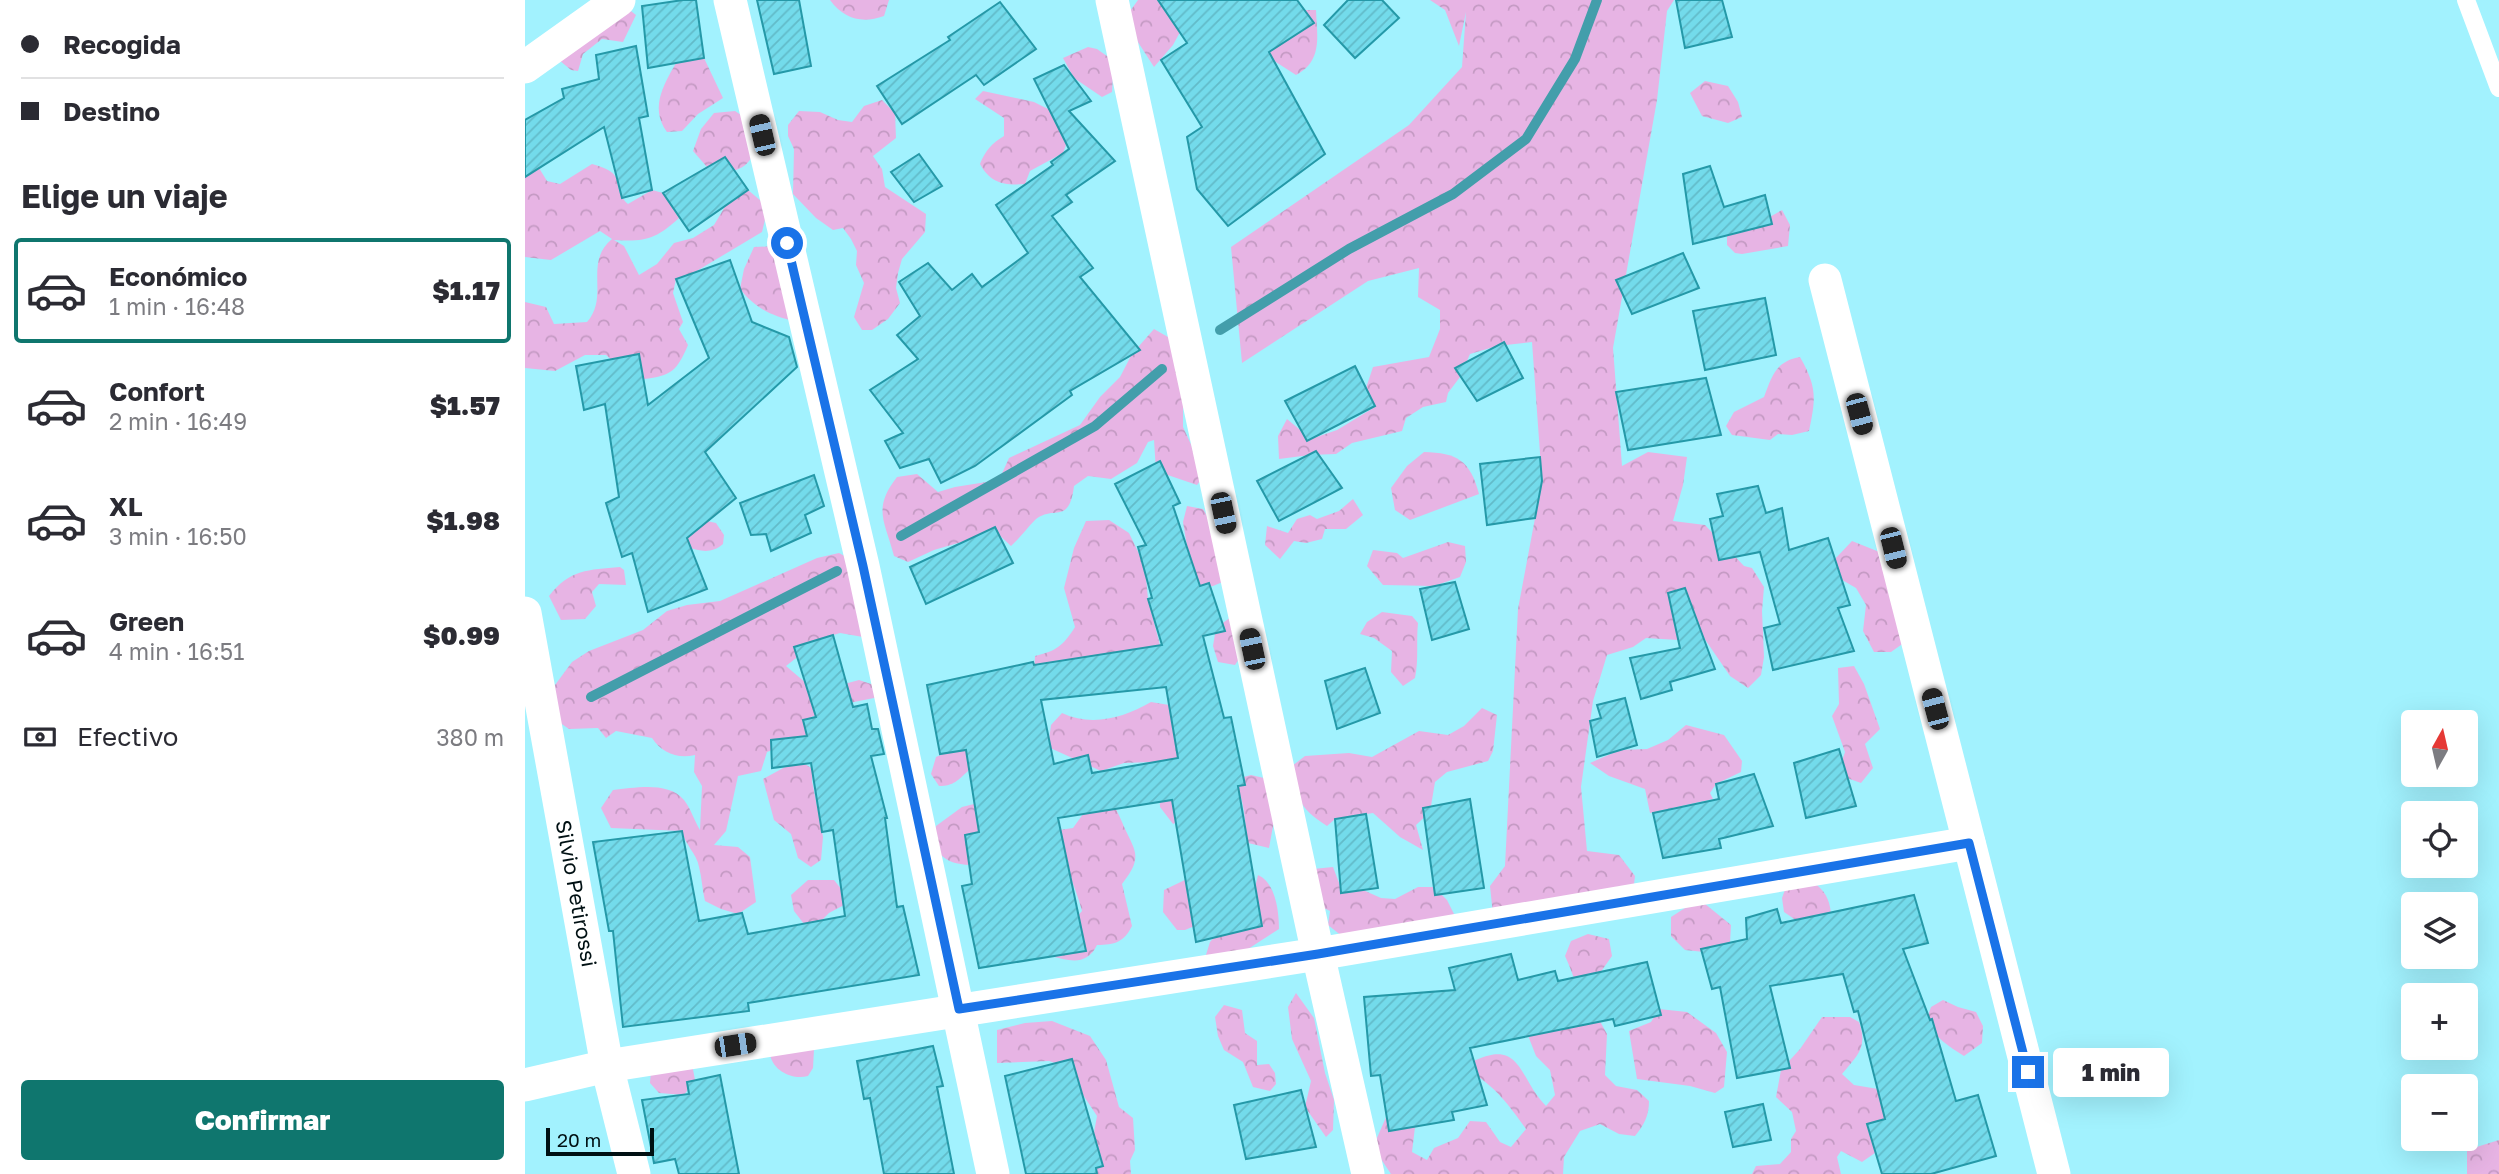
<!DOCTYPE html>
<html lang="es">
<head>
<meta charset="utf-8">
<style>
	body { margin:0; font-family:"Golos Text",sans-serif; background:#f2f2f3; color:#2b2b33; height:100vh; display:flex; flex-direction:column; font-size:26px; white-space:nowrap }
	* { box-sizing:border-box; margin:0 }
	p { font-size:23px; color:#7c7c81 }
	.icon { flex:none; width:38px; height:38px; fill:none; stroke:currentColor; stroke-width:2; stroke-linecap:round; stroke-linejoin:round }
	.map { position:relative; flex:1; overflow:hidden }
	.sheet { display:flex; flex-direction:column; background:#fff; width:525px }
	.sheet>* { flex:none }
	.guide { display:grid; align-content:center; height:154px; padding:0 21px; background:#fff }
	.needle { width:46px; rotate:8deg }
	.controls { position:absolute; left:1876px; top:710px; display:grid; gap:14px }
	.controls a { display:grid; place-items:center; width:77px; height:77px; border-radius:7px; background:#fff; box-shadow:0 7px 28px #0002; font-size:35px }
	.scale { position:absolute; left:21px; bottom:18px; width:108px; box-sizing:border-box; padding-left:7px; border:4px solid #001013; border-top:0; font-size:19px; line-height:24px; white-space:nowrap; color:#001013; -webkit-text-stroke:5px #a2f2fe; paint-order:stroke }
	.end { position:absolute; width:32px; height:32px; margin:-16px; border:9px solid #1a73e8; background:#fff; box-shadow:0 0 0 4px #fff }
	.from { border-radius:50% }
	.bubble { position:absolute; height:49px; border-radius:7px; background:#fff; box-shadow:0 7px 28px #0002; font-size:23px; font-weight:800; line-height:49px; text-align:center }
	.car { position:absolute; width:21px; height:42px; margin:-21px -10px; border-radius:9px; box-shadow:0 0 5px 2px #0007; background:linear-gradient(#222 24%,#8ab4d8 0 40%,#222 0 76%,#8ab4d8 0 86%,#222 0) }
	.guide b { display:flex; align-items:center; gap:24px; height:66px; font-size:26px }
	.guide b+b { border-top:2px solid #e1e1e2 }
	.guide i { width:18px; height:18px; background:#2b2b33 }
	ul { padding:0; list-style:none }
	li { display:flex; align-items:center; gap:21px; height:105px; margin:0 14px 10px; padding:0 7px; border:4px solid transparent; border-radius:7px }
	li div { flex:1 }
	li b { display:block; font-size:26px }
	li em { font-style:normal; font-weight:800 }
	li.active { border-color:#0f766e }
	li>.icon { width:63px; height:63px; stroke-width:1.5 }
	h2 { padding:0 21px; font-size:32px; line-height:84px }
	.pay { display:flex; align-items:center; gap:18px; height:77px; padding:0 21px; font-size:26px }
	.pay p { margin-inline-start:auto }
	.cta { display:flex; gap:14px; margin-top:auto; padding:14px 21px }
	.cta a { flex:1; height:80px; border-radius:7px; background:#0f766e; color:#fff; font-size:28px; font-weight:800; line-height:80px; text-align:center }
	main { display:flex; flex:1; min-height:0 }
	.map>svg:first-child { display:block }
	.forest { fill:url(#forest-crowns) }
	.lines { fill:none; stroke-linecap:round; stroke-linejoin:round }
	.stream { stroke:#439eab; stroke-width:10 }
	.building { fill:url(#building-hatch); stroke:#2599a8; stroke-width:2; fill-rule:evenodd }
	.service { stroke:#fff; stroke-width:18 }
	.minor { stroke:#fff; stroke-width:33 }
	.route { stroke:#1a73e8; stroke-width:9 }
	.labels { text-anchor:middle; stroke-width:5; stroke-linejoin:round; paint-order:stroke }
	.street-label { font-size:21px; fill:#001013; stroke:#a2f2fe }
</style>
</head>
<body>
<main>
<section class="sheet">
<div class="guide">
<b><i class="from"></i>Recogida</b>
<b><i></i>Destino</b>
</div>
<h2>Elige un viaje</h2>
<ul>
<li class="active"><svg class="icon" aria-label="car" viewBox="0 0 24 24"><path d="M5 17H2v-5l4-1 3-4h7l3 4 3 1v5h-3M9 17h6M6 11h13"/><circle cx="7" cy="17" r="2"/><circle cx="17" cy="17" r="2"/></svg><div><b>Económico</b><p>1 min · 16:48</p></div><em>$1.17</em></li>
<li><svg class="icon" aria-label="car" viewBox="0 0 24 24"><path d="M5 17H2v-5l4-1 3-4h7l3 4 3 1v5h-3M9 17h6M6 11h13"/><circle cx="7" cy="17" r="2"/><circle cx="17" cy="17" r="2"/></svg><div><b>Confort</b><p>2 min · 16:49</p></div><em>$1.57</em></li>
<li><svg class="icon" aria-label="car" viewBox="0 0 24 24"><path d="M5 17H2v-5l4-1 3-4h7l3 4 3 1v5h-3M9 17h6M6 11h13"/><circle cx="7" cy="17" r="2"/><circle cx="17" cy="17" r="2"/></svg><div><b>XL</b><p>3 min · 16:50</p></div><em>$1.98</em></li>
<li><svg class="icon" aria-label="car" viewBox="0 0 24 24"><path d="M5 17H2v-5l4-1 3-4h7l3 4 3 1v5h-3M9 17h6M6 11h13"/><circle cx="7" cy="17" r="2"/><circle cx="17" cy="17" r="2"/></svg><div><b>Green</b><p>4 min · 16:51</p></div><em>$0.99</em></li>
</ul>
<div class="pay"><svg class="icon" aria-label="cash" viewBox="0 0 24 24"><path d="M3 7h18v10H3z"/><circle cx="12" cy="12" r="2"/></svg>Efectivo<p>380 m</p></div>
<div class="cta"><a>Confirmar</a></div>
</section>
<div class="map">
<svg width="1974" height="1174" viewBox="0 0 1974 1174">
	<defs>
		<pattern id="forest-crowns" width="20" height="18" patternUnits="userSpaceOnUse" patternTransform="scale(1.75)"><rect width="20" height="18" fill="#e7b4e4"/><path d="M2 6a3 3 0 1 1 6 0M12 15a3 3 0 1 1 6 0" fill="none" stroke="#c49ac3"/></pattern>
		<pattern id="building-hatch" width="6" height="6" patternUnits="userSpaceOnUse" patternTransform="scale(1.75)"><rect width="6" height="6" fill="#73dbeb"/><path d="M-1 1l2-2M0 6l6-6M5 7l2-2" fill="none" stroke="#62bbc9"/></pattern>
	</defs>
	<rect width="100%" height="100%" fill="#a2f2fe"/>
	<g class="forest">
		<path d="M305 0H364L359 16C337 24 319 19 305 0Z"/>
		<path d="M613 0H633L692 28 654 34 648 45 629 67 611 39 603 14Z"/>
		<path d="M905 0H1149L1142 11 1132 100 1088 348 1097 466 1123 452 1162 457 1158 485 1148 521 1180 525 1219 566 1227 568 1239 587 1237 611 1239 657 1236 675 1223 688 1205 676 1177 635 1153 640 1121 638 1108 647 1082 655 1068 701 1056 787 1062 851 1094 855 1110 876 1107 901 968 915 965 886 980 866 993 609 1017 481 1007 342 972 346 945 354 935 377 923 393 921 402 898 407 881 418 877 431 827 443 811 454 785 455 754 459 753 436 762 419 786 439 812 430 850 407 841 388 848 367 904 357 915 329V310L893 297 894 268 843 281 717 363 706 247 884 125 937 67 941 12 934 46 920 10Z"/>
		<path d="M93 1 111 15 98 42 77 39 58 54 53 71 46 70 22 50Z"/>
		<path d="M765 10H791C792 36 798 61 771 75L740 55Z"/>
		<path d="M563 47 572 49 589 61 587 92 577 97 549 78 538 58Z"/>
		<path d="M155 56 179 58 198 98 173 114 157 131 142 132C123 106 141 81 155 56Z"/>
		<path d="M1180 81 1203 86 1213 102 1217 117 1203 123 1177 116 1165 93Z"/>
		<path d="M458 91 509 102 535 115 545 134 538 153 505 171 500 184C480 186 465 183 455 164 460 151 467 143 479 136V118L450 99Z"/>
		<path d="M357 100 370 113 371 138 348 156 357 169 360 187 401 214 400 232 377 259 373 273 371 288 375 303 363 319 347 330H337L329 317 339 283 331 265 332 251 326 239 318 228 308 230 291 218 268 194 269 149 263 136V125L274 111 295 112 313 120 327 122 339 106Z"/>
		<path d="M210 111 234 127C234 142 229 165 211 170 203 172 191 168 182 167L168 151 176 129 189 113Z"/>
		<path d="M0 160 14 168 22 181 35 184 67 164C106 175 83 184 103 204L127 190 138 193 154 218C131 239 121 242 89 240L99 246 114 275 132 264 149 243 168 238 189 225 201 205 223 190 243 207 237 232 170 272 151 279 148 293 158 322 154 329 163 345C152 371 146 376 119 379L112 367 91 364 81 355H60L30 371 0 368V302L21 307 29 324 62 322C85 296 58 263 87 239L75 231 26 260 0 257Z"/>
		<path d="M1257 210 1265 225 1263 246 1217 254 1210 253 1202 245V235L1213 221 1241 219Z"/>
		<path d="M251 246 271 322C246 315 232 310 215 289L219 269 229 247Z"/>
		<path d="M629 329 650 341 658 401V427L680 475 672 485 631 471 629 440 623 442 612 463 586 479 563 476 549 486C544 526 529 504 510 520 502 528 495 538 486 546L471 532 409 550 383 562 369 556C360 521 347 509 372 477L392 474 413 492 430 487 474 480 484 458 555 425 575 397 595 377 607 354Z"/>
		<path d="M1275 357C1292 387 1291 398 1284 431L1267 435 1253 434 1245 440 1207 435 1201 426 1209 412 1239 397C1247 376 1251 361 1275 357Z"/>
		<path d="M899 452C932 453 945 460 954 494L885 520 870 510 866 488 882 466Z"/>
		<path d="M828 499 838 515 821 529H800L797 539 781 543 769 541 755 559 740 545 742 526 763 533 772 519 785 515 792 519 814 511Z"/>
		<path d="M662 506 678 509 692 533 700 581 688 586 669 588 658 522Z"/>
		<path d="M173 519 191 523 199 535 198 544C181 559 163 546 145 539Z"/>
		<path d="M584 520 604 533 616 558 621 577 623 599 637 653 508 689 510 656C531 651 538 646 550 627L539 588 549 548 561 521Z"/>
		<path d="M1327 541 1357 553 1383 640 1366 652H1349L1338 631 1341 605 1331 588 1312 577 1310 559Z"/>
		<path d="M923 542 940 546 941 562 935 577 909 586 858 585 842 566 848 550 872 553 878 558Z"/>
		<path d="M314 553 338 566V637L315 633 295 639 261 666 281 683 312 686 334 680 355 687 354 697 329 702 286 717 280 737 242 752 236 771 213 776 201 831 189 845 213 847 225 857 231 902 213 914 196 909 180 901C177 889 177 878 174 867 172 854 160 845 157 831L86 828 76 808 88 790C110 788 143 781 159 800 166 809 169 820 175 830L177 786 169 772 170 755C152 759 137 753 127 738L91 731 81 738 73 728 44 729 31 720 28 704 30 685 47 662 64 651 118 630 142 611 162 605 195 601 292 558Z"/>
		<path d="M95 567 99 570 101 585 74 584 67 592 71 606 60 619 36 620 24 596C45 569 63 570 95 567Z"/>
		<path d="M857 612 887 616 893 623C891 642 894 659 890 678L878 686 866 672 867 651 849 638 835 634 842 622Z"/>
		<path d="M706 617 720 650 710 665 693 662 688 646 691 628Z"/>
		<path d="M1329 666 1339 684 1355 729 1340 744 1348 768 1336 783 1322 778 1317 761 1320 752 1307 716 1314 704 1313 668Z"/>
		<path d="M626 702 644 705 715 778 726 775 739 778 749 821 744 848 723 843C720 829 720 803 714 793L648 824 635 807 633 776 626 762 599 763 576 771 523 747 526 725 537 713C567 727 598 718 626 702Z"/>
		<path d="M957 708 972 715 968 751 963 761 922 772 910 782 905 812 891 825 898 850 875 837 848 813 810 819 802 826C773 807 772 799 767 766L780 756 824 753 847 757 894 731 923 735 939 726Z"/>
		<path d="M1161 725 1199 735 1217 761 1216 772 1191 784 1185 793 1188 799 1125 813 1120 789 1084 776 1065 763 1095 750 1122 749 1143 740Z"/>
		<path d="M445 742 462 758C456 762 448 765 443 771 433 780 429 786 414 786L406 774 411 757Z"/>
		<path d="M273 760 288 769 287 781 298 837 296 860 286 867 273 858 266 834 249 820 238 779Z"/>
		<path d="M576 789C587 801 591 808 597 822 609 851 620 855 597 884L607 926C599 942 590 945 572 945 562 966 545 961 525 956L542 928 557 911C550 884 537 858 527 831L548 828Z"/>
		<path d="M457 802 476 805 445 865C418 864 406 852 411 826L437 807Z"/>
		<path d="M808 867 816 888 838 890 856 898 870 899 893 887H909L922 900 930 916 823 941 803 925 805 911 786 902 788 869Z"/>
		<path d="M733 875C751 883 754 912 754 929L723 949 680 958 685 942 728 896Z"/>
		<path d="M666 877 672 925 660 930H652L638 912 639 890Z"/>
		<path d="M283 880H309L317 890 319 905 304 913 293 924H279L269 911 266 895Z"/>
		<path d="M1288 882C1300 891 1304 898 1306 913L1278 925 1259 912 1257 898 1261 887Z"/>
		<path d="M1174 899 1206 925 1205 943 1189 953 1160 950 1146 936V917Z"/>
		<path d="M1063 934 1084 939 1087 956 1075 973 1071 1014 1082 1034 1080 1075 1091 1086 1112 1090 1124 1101C1124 1116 1119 1125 1110 1136L1094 1134 1075 1124 1055 1131 1039 1157 1038 1174H866L848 1147 862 1115 876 1118 890 1127 887 1152 902 1160 909 1148 933 1138 945 1121 961 1122 975 1142 986 1147 1001 1129C984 1105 970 1086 944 1071L945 1063C997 1036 993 1078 1021 1106L1030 1095 1025 1070 1011 1056 1002 1033 1045 1028C1055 993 1054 988 1040 956L1046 941Z"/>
		<path d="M771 993 789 1018 800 1073 809 1100 808 1130 801 1137 780 1107 786 1081 767 1039 763 1007Z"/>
		<path d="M1418 1000 1433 1007 1451 1012 1458 1026 1457 1043 1439 1056C1423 1046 1411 1038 1401 1021L1406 1007Z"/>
		<path d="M699 1005 717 1010 720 1033 732 1041V1065L744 1064 750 1073 751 1084 745 1091 728 1087 718 1062 699 1050 693 1036 690 1017Z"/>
		<path d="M1134 1009 1162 1012 1191 1033 1202 1052 1199 1087 1190 1093 1165 1086 1112 1079 1104 1031 1126 1022Z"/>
		<path d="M1297 1017H1325L1334 1022C1343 1047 1333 1055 1317 1074L1329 1085 1353 1089 1371 1116 1357 1148 1337 1162 1316 1151 1312 1157 1316 1174H1227L1231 1166 1255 1164 1266 1152V1139L1271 1131 1267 1112 1251 1097 1256 1070 1275 1049Z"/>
		<path d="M527 1021 565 1036 581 1060 594 1107 608 1118 610 1150 605 1161 606 1174H570L566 1149 572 1116 539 1066 524 1061 472 1063V1030L500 1023Z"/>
		<path d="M289 1049 288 1068 283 1076C268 1080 249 1072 245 1055Z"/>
		<path d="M166 1059 170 1080 159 1095 134 1093 125 1083 126 1070Z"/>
		<path d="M1974 1140V1174H1942V1150Z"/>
	</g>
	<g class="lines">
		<g class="stream">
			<path d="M695 330 824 249 928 194 1001 139 1050 59 1072 0"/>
			<path d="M376 536 570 426 637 369"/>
			<path d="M66 697 312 571"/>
		</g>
	</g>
	<g class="building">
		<path d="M158 0H171L179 58 123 68 117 6Z"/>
		<path d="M232 0H274L286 66 249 74Z"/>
		<path d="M633 0H772L789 23 744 52 800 154 703 226 672 189 662 137 677 127 636 60 662 43Z"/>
		<path d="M823 0H857L874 18 830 58 799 25Z"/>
		<path d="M1151 0H1197L1207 37 1160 48Z"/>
		<path d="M475 2 511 49 459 85 451 75 377 124 352 86 425 40 423 37Z"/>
		<path d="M111 46 123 116 114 118 127 190 97 198 79 127 0 177V120L39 98 37 89 74 79 71 55Z"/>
		<path d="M539 65 566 101 544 111 590 161 541 195 547 202 527 216 568 268 555 277 615 350 545 391 547 395 450 466 416 483 404 459 375 468 360 441 378 433 345 390 393 359 372 335 395 316 374 282 403 263 427 290 447 274 457 287 503 253 471 205 528 165 526 162 544 149 509 79Z"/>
		<path d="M394 154 417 186 389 202 366 172Z"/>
		<path d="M200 157 223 190 164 231 138 193Z"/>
		<path d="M1185 166 1199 207 1240 195 1247 224 1168 244 1158 174Z"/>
		<path d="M1158 253 1174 288 1107 314 1091 280Z"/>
		<path d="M205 260 227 322 264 337 272 367 180 452 211 498 162 538 182 589 123 612 107 553 97 557 81 503 94 497 80 404 59 410 51 366 114 354 123 405 184 358 151 279Z"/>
		<path d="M1240 298 1251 355 1180 370 1168 311Z"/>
		<path d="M979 342 998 378 952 401 930 368Z"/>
		<path d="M830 366 850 406 782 441 760 401Z"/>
		<path d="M1181 378 1196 435 1103 450 1091 392Z"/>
		<path d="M791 451 817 488 754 521 732 481Z"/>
		<path d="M1015 457 1017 481 1010 518 962 525 955 464Z"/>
		<path d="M635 461 655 503 648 506 675 586 684 583 700 631 678 636 699 718 706 717 720 785 713 786 737 926 671 942 647 800 533 818 561 951 454 968 437 886 447 884 440 835 454 832 441 750 415 754 402 685 508 662 509 665 637 645 623 599 627 598 613 547 621 545 590 484ZM641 687 653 758 567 773 563 755 529 764 516 700Z"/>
		<path d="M289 475 299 506 280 515 286 533 246 551 241 534 226 535 215 503Z"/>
		<path d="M1233 486 1241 513 1257 508 1264 550 1303 538 1325 605 1313 608 1329 651 1248 670 1239 628 1255 624 1235 552 1194 560 1185 519 1198 516 1192 494Z"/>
		<path d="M470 527 488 563 401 604 385 567Z"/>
		<path d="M930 582 944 629 907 640 895 589Z"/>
		<path d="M1160 588 1190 669 1145 682 1147 690 1116 699 1105 658 1155 648 1143 593Z"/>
		<path d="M308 635 328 707 342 704 347 729H353L359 754 346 756 362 818H360L372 907 378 906 394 975 223 1003 224 1011 98 1027 88 931H84L68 842 157 831 174 921 217 913 223 934 320 916 308 830 297 832 286 763 247 768 246 740 282 736 278 720 291 717 269 647Z"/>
		<path d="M840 668 855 713 812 729 800 681Z"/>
		<path d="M1100 698 1112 745 1072 757 1065 721 1076 718 1072 705Z"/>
		<path d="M1314 749 1331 806 1281 818 1269 763Z"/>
		<path d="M1229 774 1248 826 1194 839 1196 848 1138 858 1128 813 1194 799 1191 784Z"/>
		<path d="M945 799 959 888 910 895 898 808Z"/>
		<path d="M841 814 853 888 816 893 810 819Z"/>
		<path d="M1389 895 1403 943 1378 949 1405 1020 1407 1019 1431 1101 1453 1095 1471 1156 1406 1174H1357L1342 1124 1360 1119 1333 1011 1329 1012 1318 974 1245 986 1265 1068 1212 1078 1195 987 1187 989 1176 949 1222 939 1221 918 1252 909 1256 923Z"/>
		<path d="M986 954 993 980 1030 971 1033 981 1122 962 1136 1015 1090 1026 1088 1019 945 1048 962 1105 927 1112 929 1120 864 1131 855 1075 846 1076 839 997 930 990 924 968Z"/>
		<path d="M408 1046 418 1086 412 1087 429 1174H359L345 1098 339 1099 332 1061Z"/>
		<path d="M547 1059 578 1166 571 1168 572 1174H501L480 1076Z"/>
		<path d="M195 1075 214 1174H154L150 1159 129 1163 117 1100 164 1094 162 1082Z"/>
		<path d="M776 1090 791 1147 721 1159 709 1105Z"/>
		<path d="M1238 1104 1246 1140 1208 1147 1200 1112Z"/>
	</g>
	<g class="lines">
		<path class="service" d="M1941 0 1974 88"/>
		<g class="minor">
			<path d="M205 0 338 566 468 1174"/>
			<path d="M587 0 793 954 843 1174"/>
			<path d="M0 67 94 0"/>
			<path d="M1300 280 1529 1174"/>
			<path id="s1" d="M0 613 82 1066 109 1174"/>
			<path d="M0 1085 82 1066 793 954 1444 843"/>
		</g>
	</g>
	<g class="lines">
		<path class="route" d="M262 243 338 566 434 1009 793 954 1444 843 1503 1072"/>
	</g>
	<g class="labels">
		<g class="street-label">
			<text dy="7" stroke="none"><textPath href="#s1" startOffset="285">Silvio Petirossi</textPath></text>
		</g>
	</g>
</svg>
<div class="controls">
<a><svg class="needle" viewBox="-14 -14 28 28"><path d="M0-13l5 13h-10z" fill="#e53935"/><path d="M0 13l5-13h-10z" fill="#7c7c81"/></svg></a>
<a><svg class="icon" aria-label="locate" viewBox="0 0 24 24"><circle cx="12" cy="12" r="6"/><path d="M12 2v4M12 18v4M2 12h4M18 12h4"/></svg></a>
<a><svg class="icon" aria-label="layers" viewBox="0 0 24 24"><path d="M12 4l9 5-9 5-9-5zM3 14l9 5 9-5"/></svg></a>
<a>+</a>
<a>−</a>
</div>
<div class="scale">20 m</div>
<i class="end from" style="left:262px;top:243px"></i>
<i class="end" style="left:1503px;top:1072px"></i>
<div class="bubble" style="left:1528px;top:1048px;width:116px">1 min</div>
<i class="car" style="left:237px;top:135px;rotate:347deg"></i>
<i class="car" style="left:1334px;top:414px;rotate:165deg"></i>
<i class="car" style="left:698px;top:513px;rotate:168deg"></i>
<i class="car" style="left:1368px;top:548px;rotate:166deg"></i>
<i class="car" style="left:727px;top:649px;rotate:348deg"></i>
<i class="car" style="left:1410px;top:709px;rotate:345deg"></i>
<i class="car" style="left:210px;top:1045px;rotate:81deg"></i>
</div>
</main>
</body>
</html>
